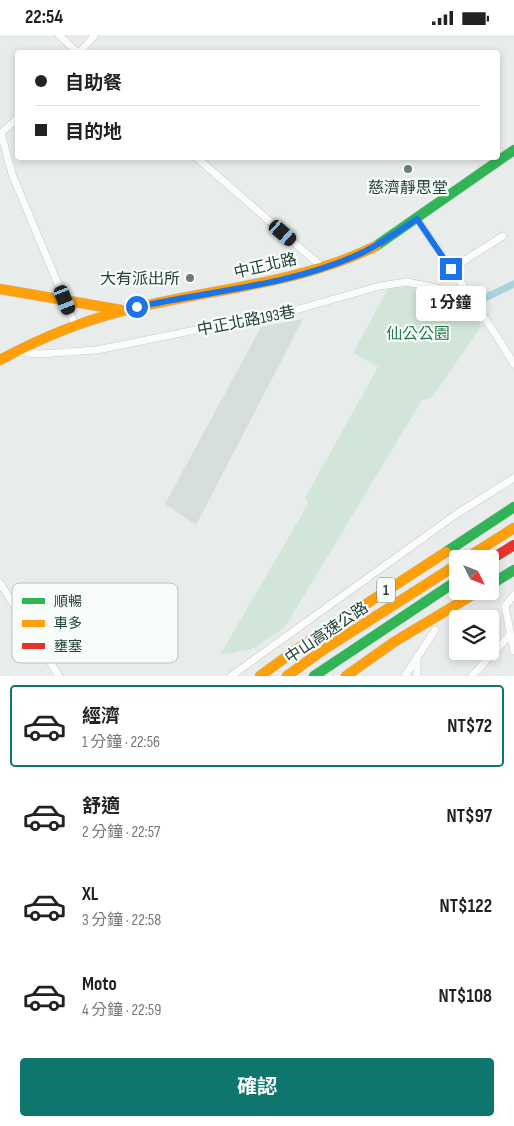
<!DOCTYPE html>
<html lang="zh-TW">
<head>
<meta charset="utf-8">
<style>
	body { margin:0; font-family:"Sofia Sans Condensed","Noto Sans TC",sans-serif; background:#f2f2f2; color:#222; height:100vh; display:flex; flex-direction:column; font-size:19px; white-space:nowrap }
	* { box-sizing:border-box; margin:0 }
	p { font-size:16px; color:#767676 }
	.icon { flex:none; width:28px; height:28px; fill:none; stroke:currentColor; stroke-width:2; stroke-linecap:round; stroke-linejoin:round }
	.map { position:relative; height:641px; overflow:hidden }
	.details { display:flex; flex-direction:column; background:#fff; flex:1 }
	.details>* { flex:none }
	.hud { position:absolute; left:15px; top:15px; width:485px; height:110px; border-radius:5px; box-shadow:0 2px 8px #0003; display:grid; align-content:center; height:110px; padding:0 20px; background:#fff }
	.needle { width:32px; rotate:132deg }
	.fabs { position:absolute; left:449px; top:515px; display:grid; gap:10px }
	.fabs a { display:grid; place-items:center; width:50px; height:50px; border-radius:5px; background:#fff; box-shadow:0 2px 8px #0003; font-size:25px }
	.end { position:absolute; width:22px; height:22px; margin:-11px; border:6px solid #1a73e8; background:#fff; box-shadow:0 0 0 2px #fff }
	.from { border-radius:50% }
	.bubble { position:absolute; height:35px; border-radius:5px; background:#fff; box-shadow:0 2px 8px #0003; font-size:16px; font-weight:700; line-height:35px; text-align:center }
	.car { position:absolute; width:15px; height:30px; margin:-15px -8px; border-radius:6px; box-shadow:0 0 4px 1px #0007; background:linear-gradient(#222 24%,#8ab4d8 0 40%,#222 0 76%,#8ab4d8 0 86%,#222 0) }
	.hud b { display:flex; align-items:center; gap:18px; height:48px; font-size:19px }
	.hud b+b { border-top:1px solid #e0e0e0 }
	.hud i { width:12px; height:12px; background:#222 }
	ul { padding:9px 0 0; list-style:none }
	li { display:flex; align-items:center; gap:15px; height:82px; margin:0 10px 8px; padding:0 10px; border:2px solid transparent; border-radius:5px }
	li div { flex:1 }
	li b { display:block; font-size:19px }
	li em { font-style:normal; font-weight:700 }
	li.active { border-color:#0f766e }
	li>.icon { width:45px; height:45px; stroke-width:1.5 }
	.cta { display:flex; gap:10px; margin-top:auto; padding:10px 20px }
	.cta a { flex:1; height:58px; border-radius:5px; background:#0f766e; color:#fff; font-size:20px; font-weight:700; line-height:58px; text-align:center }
	.status { display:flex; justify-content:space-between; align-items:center; height:35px; padding:0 25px; background:#fff; direction:ltr }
	.status svg { height:14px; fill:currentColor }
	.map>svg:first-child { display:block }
	.built { fill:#d6dedb }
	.park { fill:#d1e6d8 }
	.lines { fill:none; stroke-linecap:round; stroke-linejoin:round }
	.canal { stroke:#a9d4db; stroke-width:7 }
	.street-casing { stroke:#c5cac8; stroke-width:8 }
	.fast-casing { stroke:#c3cbc8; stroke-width:11 }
	.slow-casing { stroke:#c3cbc8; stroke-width:11 }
	.jam-casing { stroke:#c3cbc8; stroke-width:11 }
	.street { stroke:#fcfcfc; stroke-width:7 }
	.fast { stroke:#30b455; stroke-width:10 }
	.slow { stroke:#ff9f0a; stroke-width:10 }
	.jam { stroke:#e5322d; stroke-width:10 }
	.route { stroke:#1a73e8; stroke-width:6 }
	.poi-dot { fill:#697e78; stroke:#f7fbf9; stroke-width:2 }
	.labels { text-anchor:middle; stroke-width:4.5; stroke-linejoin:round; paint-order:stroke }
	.shield { fill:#f7fbf9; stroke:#637a73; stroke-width:1 }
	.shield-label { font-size:15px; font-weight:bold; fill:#24423a }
	.poi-label { font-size:16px; fill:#24423a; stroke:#f7fbf9 }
	.street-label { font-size:16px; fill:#24423a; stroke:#f7fbf9 }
	.park-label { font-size:16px; fill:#2d7a4b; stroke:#f7fbf9 }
	.key { fill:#f7fbf9; stroke:#b8c4c0; stroke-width:1 }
	.key-label { font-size:14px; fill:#24423a }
</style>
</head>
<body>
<div class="status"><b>22:54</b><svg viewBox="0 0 49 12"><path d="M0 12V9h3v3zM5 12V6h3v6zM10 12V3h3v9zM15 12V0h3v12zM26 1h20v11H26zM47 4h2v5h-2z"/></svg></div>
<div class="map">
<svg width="514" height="641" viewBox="0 0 514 641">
	<rect width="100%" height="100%" fill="#e8edeb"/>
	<path class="built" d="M303 284 196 490 165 469 261 292Z"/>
	<path class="park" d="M428 248 472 263 481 292 432 362 422 365 285 592 252 614 220 620 308 469 305 463 378 332 353 318 390 250Z"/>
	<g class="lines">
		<path class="canal" d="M487 262 514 249"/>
		<g class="street-casing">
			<g id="street">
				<path d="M59 0 78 18"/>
				<path d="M79 18 95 0"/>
				<path d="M18 83 1 98 12 139 76 292"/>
				<path d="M196 122 322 232"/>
				<path d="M417 184C450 232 484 279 514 329"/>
				<path d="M451 234 503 201"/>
				<path d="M16 317 39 319 97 315 299 274 380 251 407 247 437 253 472 266"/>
				<path d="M0 548 59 641"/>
				<path d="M514 560 505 571 514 616"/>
				<path d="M231 641 458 478 514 443"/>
				<path d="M405 641 435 595"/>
				<path d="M417 641V621"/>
				<path d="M472 641 510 600"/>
			</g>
		</g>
		<g class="fast-casing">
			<g id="fast">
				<path d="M376 211 514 115"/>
				<path d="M446 517 514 472"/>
				<path d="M490 550 514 535"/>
				<path d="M314 641 458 545"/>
			</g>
		</g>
		<g class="slow-casing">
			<g id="slow">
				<path d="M0 254 121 275"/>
				<path d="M0 325C37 305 82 286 123 276 207 254 297 250 376 211"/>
				<path d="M465 524 514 493"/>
				<path d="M260 641 297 614 446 517"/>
				<path d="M287 641 323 615 458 529"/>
				<path d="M346 641 394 607 479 556"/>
			</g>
		</g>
		<g class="jam-casing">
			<path id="jam" d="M490 525 514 510"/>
		</g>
		<use href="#street" class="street"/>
		<use href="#fast" class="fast"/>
		<use href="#slow" class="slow"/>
		<use href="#jam" class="jam"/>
	</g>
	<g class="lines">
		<path class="route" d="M137 272C209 256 287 251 355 221 377 212 397 197 417 184L451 234"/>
	</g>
	<g class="poi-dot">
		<circle cx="408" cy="134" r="5"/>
		<circle cx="190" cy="243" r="5"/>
	</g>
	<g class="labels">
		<rect class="shield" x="377" y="542.5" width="18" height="25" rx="4"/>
		<g class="shield-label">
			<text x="386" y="560">1</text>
		</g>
		<g class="poi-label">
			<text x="408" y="158">慈濟靜思堂</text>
			<text x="180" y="249" text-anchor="end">大有派出所</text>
		</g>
		<g class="street-label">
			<text transform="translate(265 230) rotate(-13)" y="6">中正北路</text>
			<text transform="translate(246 285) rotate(-11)" y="6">中正北路193巷</text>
			<text transform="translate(326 597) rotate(-34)" y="6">中山高速公路</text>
		</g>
		<g class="park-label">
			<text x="418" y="304">仙公公園</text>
		</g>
	</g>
	<rect x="12" y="548" width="166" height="80" rx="8" class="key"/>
	<rect x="22" y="563" width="23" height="6" fill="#30b455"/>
	<rect x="22" y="585" width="23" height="7" fill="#ff9f0a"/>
	<rect x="22" y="608" width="23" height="6" fill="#e5322d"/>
	<g class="key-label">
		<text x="54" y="571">順暢</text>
		<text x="54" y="593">車多</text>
		<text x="54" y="616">壅塞</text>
	</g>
</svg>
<div class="fabs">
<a><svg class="needle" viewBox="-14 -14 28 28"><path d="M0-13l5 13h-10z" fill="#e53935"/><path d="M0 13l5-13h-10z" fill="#767676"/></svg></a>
<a><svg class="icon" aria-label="layers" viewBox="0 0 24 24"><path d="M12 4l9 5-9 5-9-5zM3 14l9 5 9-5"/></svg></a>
</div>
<i class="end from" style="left:137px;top:272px"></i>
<i class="end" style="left:451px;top:234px"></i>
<div class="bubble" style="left:416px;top:251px;width:70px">1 分鐘</div>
<i class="car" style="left:283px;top:198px;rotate:131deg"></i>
<i class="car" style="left:65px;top:265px;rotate:158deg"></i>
<div class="hud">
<b><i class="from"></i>自助餐</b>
<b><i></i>目的地</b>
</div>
</div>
<section class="details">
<ul>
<li class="active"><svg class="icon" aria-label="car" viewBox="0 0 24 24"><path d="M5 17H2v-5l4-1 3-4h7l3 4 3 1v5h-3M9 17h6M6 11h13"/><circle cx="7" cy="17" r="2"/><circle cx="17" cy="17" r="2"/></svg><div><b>經濟</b><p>1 分鐘 · 22:56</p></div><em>NT$72</em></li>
<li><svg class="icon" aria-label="car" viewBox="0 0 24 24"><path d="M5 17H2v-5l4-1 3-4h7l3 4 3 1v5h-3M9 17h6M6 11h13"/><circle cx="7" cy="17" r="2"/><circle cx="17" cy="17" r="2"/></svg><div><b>舒適</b><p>2 分鐘 · 22:57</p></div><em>NT$97</em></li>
<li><svg class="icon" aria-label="car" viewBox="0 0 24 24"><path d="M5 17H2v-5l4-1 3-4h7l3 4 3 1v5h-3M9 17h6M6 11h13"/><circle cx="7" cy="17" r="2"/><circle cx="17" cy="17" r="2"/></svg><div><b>XL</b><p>3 分鐘 · 22:58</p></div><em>NT$122</em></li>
<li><svg class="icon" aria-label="car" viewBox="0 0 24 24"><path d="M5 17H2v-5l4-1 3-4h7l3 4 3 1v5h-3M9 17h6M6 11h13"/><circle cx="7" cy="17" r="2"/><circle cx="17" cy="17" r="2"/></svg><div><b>Moto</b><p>4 分鐘 · 22:59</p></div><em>NT$108</em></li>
</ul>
<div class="cta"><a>確認</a></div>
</section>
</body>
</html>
